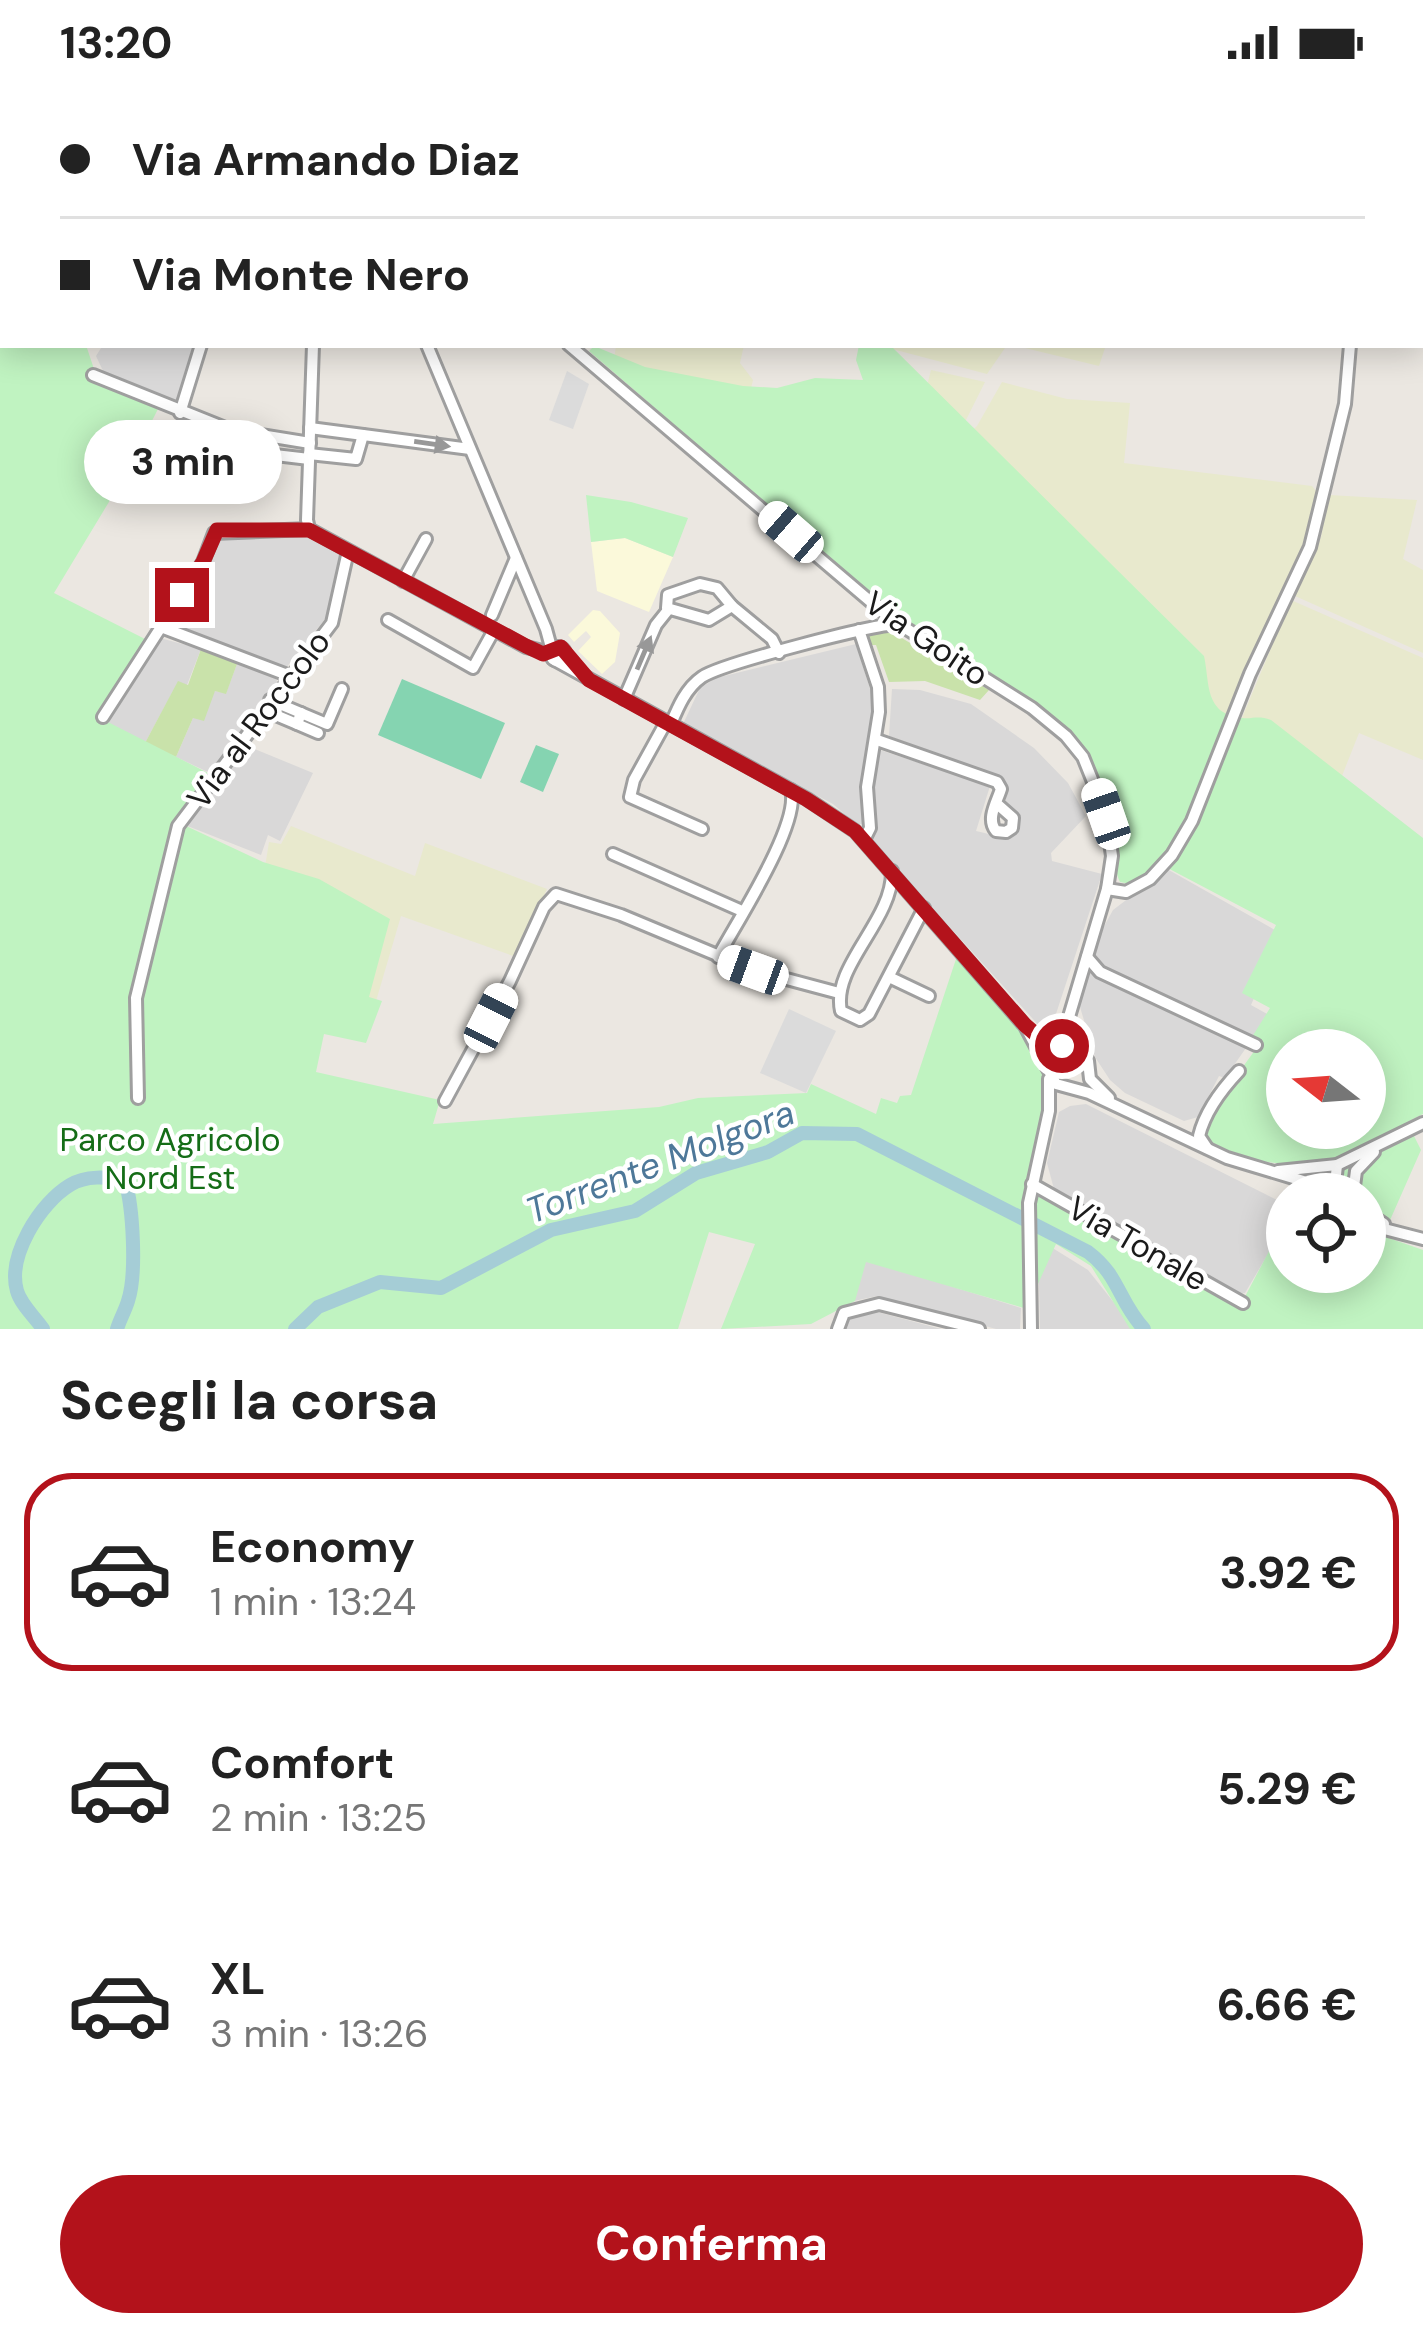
<!DOCTYPE html>
<html lang="it">
<head>
<meta charset="utf-8">
<style>
	body { margin:0; font-family:"DM Sans",sans-serif; background:#f2f2f2; color:#222; height:100vh; display:flex; flex-direction:column; font-size:45px; white-space:nowrap }
	* { box-sizing:border-box; margin:0 }
	p { font-size:39px; color:#767676 }
	.icon { flex:none; width:66px; height:66px; fill:none; stroke:currentColor; stroke-width:2; stroke-linecap:round; stroke-linejoin:round }
	.map { position:relative; height:1245px; overflow:hidden }
	.sheet { display:flex; flex-direction:column; background:#fff; flex:1 }
	.sheet>* { flex:none }
	.banner { position:absolute; left:0px; top:0px; width:1425px; height:264px; box-shadow:0 6px 30px #0003; display:grid; align-content:center; height:264px; padding:0 60px; background:#fff }
	.needle { width:78px; rotate:287deg }
	.buttons { position:absolute; left:1266px; top:945px; display:grid; gap:24px }
	.buttons a { display:grid; place-items:center; width:120px; height:120px; border-radius:50%; background:#fff; box-shadow:0 6px 30px #0003; font-size:60px }
	.end { position:absolute; width:54px; height:54px; margin:-27px; border:15px solid #b3121b; background:#fff; box-shadow:0 0 0 6px #fff }
	.from { border-radius:50% }
	.bubble { position:absolute; height:84px; border-radius:42px; background:#fff; box-shadow:0 6px 30px #0003; font-size:39px; font-weight:700; line-height:84px; text-align:center }
	.car { position:absolute; width:36px; height:72px; margin:-36px -18px; border-radius:15px; box-shadow:0 0 9px 3px #0007; background:linear-gradient(#fff 24%,#345 0 40%,#fff 0 76%,#345 0 86%,#fff 0) }
	.banner b { display:flex; align-items:center; gap:42px; height:114px; font-size:45px }
	.banner b+b { border-top:3px solid #e0e0e0 }
	.banner i { width:30px; height:30px; background:#222 }
	ul { padding:0; list-style:none }
	li { display:flex; align-items:center; gap:36px; height:198px; margin:0 24px 18px; padding:0 36px; border:6px solid transparent; border-radius:48px }
	li div { flex:1 }
	li b { display:block; font-size:45px }
	li em { font-style:normal; font-weight:700 }
	li.on { border-color:#b3121b }
	li>.icon { width:108px; height:108px; stroke-width:1.5 }
	h2 { padding:0 60px; font-size:54px; line-height:144px }
	.action { display:flex; gap:24px; margin-top:auto; padding:24px 60px }
	.action a { flex:1; height:138px; border-radius:72px; background:#b3121b; color:#fff; font-size:48px; font-weight:700; line-height:138px; text-align:center }
	.status { display:flex; justify-content:space-between; align-items:center; height:84px; padding:0 60px; background:#fff; direction:ltr }
	.status svg { height:33px; fill:currentColor }
	.map>svg:first-child { display:block }
	.residential { fill:#d9d8d8 }
	.education { fill:#fbf9da }
	.farmland { fill:#e8e9cd }
	.grass { fill:#c9e2aa }
	.park { fill:#c0f3c1; fill-rule:evenodd }
	.pitch { fill:#85d4b1 }
	.parking { fill:#dbdbdb }
	.lines { fill:none; stroke-linecap:round; stroke-linejoin:round }
	.river { stroke:#a5cdd6; stroke-width:14 }
	.minor-casing { stroke:#9f9f9f; stroke-width:16 }
	.minor { stroke:#fff; stroke-width:10 }
	.oneway { fill:#989898 }
	.route { stroke:#b3121b; stroke-width:15 }
	.labels { text-anchor:middle; stroke-width:9; stroke-linejoin:round; paint-order:stroke }
	.street-label { font-size:33px; fill:#1b1b1b; stroke:#fff }
	.park-label { font-size:33px; fill:#156d17; stroke:#fff }
	.water-label { font-size:36px; font-style:italic; fill:#4e7899; stroke:#fff }
</style>
</head>
<body>
<div class="status"><b>13:20</b><svg viewBox="0 0 49 12"><path d="M0 12V9h3v3zM5 12V6h3v6zM10 12V3h3v9zM15 12V0h3v12zM26 1h20v11H26zM47 4h2v5h-2z"/></svg></div>
<div class="map">
<svg width="1423" height="1245" viewBox="0 0 1423 1245">
	<rect width="100%" height="100%" fill="#ebe7e1"/>
	<g class="residential">
		<path d="M103 261H193L175 322 104 289 96 272Z"/>
		<path d="M219 452H309L341 468 329 530 286 584 172 543 213 475Z"/>
		<path d="M160 554 201 565 187 601 178 598 145 659 106 641Z"/>
		<path d="M856 560 872 611 865 739 857 741 833 720 683 640 700 604 716 594Z"/>
		<path d="M237 580 276 592 277 599 210 689 176 673 193 634 215 607 226 609Z"/>
		<path d="M892 605 920 606 971 620 1034 664 1068 699 1086 732 1051 769 1052 777 1102 790 1052 942 1042 945 871 756 875 750 872 703 880 666 990 702 976 747 1010 755 1017 741 1005 718 1008 705 998 692 889 652Z"/>
		<path d="M245 661 313 689 280 757 268 751 261 771 185 741Z"/>
		<path d="M1167 785 1282 850 1251 921 1269 931 1225 994 1219 992 1198 1033 1184 1037 1125 1009 1110 996 1095 973 1080 923V910L1101 848 1113 826Z"/>
		<path d="M1086 1020 1287 1121V1138L1245 1209 1238 1210 1054 1105 1047 1079 1059 1028 1070 1022Z"/>
		<path d="M1038 1155 1088 1186 1135 1245H1040Z"/>
		<path d="M866 1176 1021 1224 1020 1245H996L877 1212 854 1217Z"/>
		<path d="M870 1226 941 1245H845L846 1237Z"/>
	</g>
	<g class="education">
		<path d="M625 454 673 473 649 528 597 507 591 458Z"/>
		<path d="M593 526 600 527 620 549 615 578 602 590 578 567 591 553 586 547 574 558 568 551Z"/>
	</g>
	<g class="farmland">
		<path d="M616 261H744L740 279 753 296 751 304 613 284Z"/>
		<path d="M877 261H1007L987 290Z"/>
		<path d="M1027 261H1106L1099 282 1025 264Z"/>
		<path d="M931 286 985 298 964 340 923 318Z"/>
		<path d="M1002 298 1067 315 1130 319 1124 379 1312 402 1316 407 1304 460 1236 606 1197 708 1101 679 965 353 977 342Z"/>
		<path d="M1329 411 1417 416 1403 475 1423 486V569L1295 512 1321 453Z"/>
		<path d="M1291 516 1423 574V676L1359 649 1334 712 1229 665Z"/>
		<path d="M291 742 415 792 425 759 547 805 516 873 401 832 364 958 264 789 269 758 281 760Z"/>
	</g>
	<g class="grass">
		<path d="M880 546 890 547 989 606 980 616 925 597 889 598 876 561H869L867 553Z"/>
		<path d="M201 565 237 580 226 610 215 607 204 637 193 634 176 673 145 659 178 597 188 601Z"/>
	</g>
	<g class="park">
		<path d="M0 153 3 261H86L94 285 91 296 159 323 121 398 54 509 149 557 100 634 212 691 184 741 263 778 319 795 390 835 369 913 382 917 366 959 324 950 316 988 440 1016 433 1040 659 1023 698 1014 807 1009 811 1000 876 1030 881 1014 897 1019 900 1012 911 1011 957 872C990 910 1049 958 1046 1013 1044 1042 1032 1076 1026 1105L1239 1224 1287 1133V1188H1365V1110H1292L1284 1080C1255 1077 1228 1072 1204 1054L1202 1040 1255 966 1247 961 1270 924 1242 909 1276 841 1160 780 1130 800 1120 798C1113 784 1117 767 1115 751 1109 708 1090 670 1060 639L897 533 589 267 594 262 645 283 743 302 777 304 815 294 863 296 856 276 859 261H890L1204 572C1210 599 1204 630 1242 634 1254 635 1258 631 1271 636L1423 754V1030L1407 1038 1421 1066 1383 1152 1423 1166V1245H1130L1091 1182 1056 1160 1038 1200 1023 1194 1024 1224 866 1178 855 1217 811 1240 721 1245 755 1160 709 1148 678 1245H0ZM1287 966H1365V1044H1287Z"/>
		<path d="M586 411 631 418 688 434 673 473 625 454 591 458Z"/>
	</g>
	<g class="pitch">
		<path d="M402 595 505 639 481 695 378 651Z"/>
		<path d="M536 661 559 670 543 708 520 698Z"/>
	</g>
	<g class="parking">
		<path d="M567 287 589 300 573 345 549 336Z"/>
		<path d="M789 925 836 947 806 1009 760 989Z"/>
	</g>
	<g class="lines">
		<g class="river">
			<path d="M43 1245C35 1233 21 1221 17 1207 7 1172 40 1119 70 1101 86 1091 107 1093 125 1096 133 1123 137 1190 128 1217 125 1227 120 1235 117 1245"/>
			<path d="M295 1245 318 1223 380 1198 441 1204 551 1146 635 1127 696 1089 768 1068 802 1049 857 1050 1088 1168C1120 1192 1118 1217 1144 1245"/>
		</g>
		<g class="minor-casing">
			<g id="minor">
				<path d="M279 0 282 3"/>
				<path d="M325 3 327 0"/>
				<path d="M334 3 335 0"/>
				<path d="M1422 105 1423 104"/>
				<path d="M427 261 546 545 552 567"/>
				<path d="M569 261 891 535 1032 624 1066 652 1083 673 1106 730 1112 772 1107 805 1060 963"/>
				<path d="M93 291 230 346 310 359"/>
				<path d="M180 329 201 261"/>
				<path d="M310 344 470 365"/>
				<path d="M230 346 224 365 309 375"/>
				<path d="M309 370 356 375 363 351"/>
				<path d="M309 445 526 563 551 569"/>
				<path d="M309 445 307 436 313 261"/>
				<path d="M403 497 426 455"/>
				<path d="M700 500 717 504 732 522 709 536 667 524 668 511Z"/>
				<path d="M732 522 772 555 779 569"/>
				<path d="M492 531 516 474"/>
				<path d="M388 536 473 584 494 546"/>
				<path d="M161 543 290 592"/>
				<path d="M859 546 878 603 879 628 867 703 870 744 864 756"/>
				<circle cx="558" cy="570" r="7"/>
				<path d="M553 575 807 715 855 747 1025 942 1056 1000 1089 1009 1227 1074 1310 1099 1328 1110"/>
				<path d="M624 615 656 541 668 526"/>
				<path d="M270 616 327 640 342 605"/>
				<path d="M278 632 297 640 301 629"/>
				<path d="M103 633 203 478 214 449 309 445"/>
				<path d="M666 638 634 696 630 713 702 745"/>
				<path d="M297 640 318 649"/>
				<path d="M671 640C678 623 686 604 702 593 721 580 874 540 897 540"/>
				<path d="M877 656 997 698 1001 705C997 718 986 735 996 747L1006 748 1012 744 1013 734 996 719"/>
				<path d="M613 770 742 827"/>
				<path d="M892 787C893 837 831 882 841 927L860 936 869 930 924 824"/>
				<path d="M1107 805 1126 808 1150 795 1172 771 1192 737 1250 590 1310 463 1345 320 1350 261"/>
				<path d="M718 873C736 839 801 740 791 706"/>
				<path d="M1087 873 1100 888 1256 961"/>
				<path d="M889 893 929 912"/>
				<path d="M1032 948 1053 961 1072 962 1082 967 1088 977 1090 995 1109 1014"/>
				<path d="M138 1014 136 914 178 742 332 539 348 467"/>
				<path d="M445 1017 510 897 544 823 556 810 621 831 753 886 839 909"/>
				<path d="M1207 1064 1199 1052C1205 1027 1222 1005 1239 987"/>
				<path d="M1278 1087 1337 1081 1423 1039"/>
				<path d="M1032 1100 1243 1219"/>
				<path d="M1334 1110 1337 1081"/>
				<path d="M1353 1110 1356 1087 1374 1068"/>
				<path d="M1365 1127 1384 1140"/>
				<path d="M1365 1140 1423 1155"/>
				<path d="M838 1245 844 1229 879 1220 979 1245"/>
				<path d="M1031 1245 1029 1119 1049 1027V995"/>
			</g>
		</g>
		<use href="#minor" class="minor"/>
	</g>
	<defs><path id="oneway-solid" d="M-6-.8H1V-3.2L6.5 0L1 3.2V.8H-6Z" transform="scale(3)"/></defs>
	<g class="oneway">
		<use href="#oneway-solid" transform="translate(432 360) rotate(8)"/>
		<use href="#oneway-solid" transform="translate(644 569) rotate(-67)"/>
	</g>
	<g class="lines">
		<path class="route" d="M182 511 203 478 217 446H309L526 562 543 570 561 563 589 596 806 715 855 747 1025 941 1040 954 1062 962"/>
	</g>
	<g class="labels">
		<g class="street-label">
			<text transform="translate(927 554) rotate(34)" y="12">Via Goito</text>
			<text transform="translate(258 635) rotate(-53)" y="12">Via al Roccolo</text>
			<text transform="translate(1138 1159) rotate(30)" y="12">Via Tonale</text>
		</g>
		<g class="park-label">
			<text x="170" y="1067">Parco Agricolo<tspan x="170" dy="38">Nord Est</tspan></text>
		</g>
		<g class="water-label">
			<text transform="translate(660 1077) rotate(-21)" y="13">Torrente Molgora</text>
		</g>
	</g>
</svg>
<div class="buttons">
<a><svg class="needle" viewBox="-14 -14 28 28"><path d="M0-13l5 13h-10z" fill="#e53935"/><path d="M0 13l5-13h-10z" fill="#767676"/></svg></a>
<a><svg class="icon" aria-label="locate" viewBox="0 0 24 24"><circle cx="12" cy="12" r="6"/><path d="M12 2v4M12 18v4M2 12h4M18 12h4"/></svg></a>
</div>
<i class="end from" style="left:1062px;top:962px"></i>
<i class="end" style="left:182px;top:511px"></i>
<div class="bubble" style="left:84px;top:336px;width:198px">3 min</div>
<i class="car" style="left:791px;top:448px;rotate:311deg"></i>
<i class="car" style="left:1106px;top:730px;rotate:341deg"></i>
<i class="car" style="left:753px;top:886px;rotate:290deg"></i>
<i class="car" style="left:491px;top:934px;rotate:27deg"></i>
<div class="banner">
<b><i class="from"></i>Via Armando Diaz</b>
<b><i></i>Via Monte Nero</b>
</div>
</div>
<section class="sheet">
<h2>Scegli la corsa</h2>
<ul>
<li class="on"><svg class="icon" aria-label="car" viewBox="0 0 24 24"><path d="M5 17H2v-5l4-1 3-4h7l3 4 3 1v5h-3M9 17h6M6 11h13"/><circle cx="7" cy="17" r="2"/><circle cx="17" cy="17" r="2"/></svg><div><b>Economy</b><p>1 min · 13:24</p></div><em>3.92 €</em></li>
<li><svg class="icon" aria-label="car" viewBox="0 0 24 24"><path d="M5 17H2v-5l4-1 3-4h7l3 4 3 1v5h-3M9 17h6M6 11h13"/><circle cx="7" cy="17" r="2"/><circle cx="17" cy="17" r="2"/></svg><div><b>Comfort</b><p>2 min · 13:25</p></div><em>5.29 €</em></li>
<li><svg class="icon" aria-label="car" viewBox="0 0 24 24"><path d="M5 17H2v-5l4-1 3-4h7l3 4 3 1v5h-3M9 17h6M6 11h13"/><circle cx="7" cy="17" r="2"/><circle cx="17" cy="17" r="2"/></svg><div><b>XL</b><p>3 min · 13:26</p></div><em>6.66 €</em></li>
</ul>
<div class="action"><a>Conferma</a></div>
</section>
</body>
</html>
